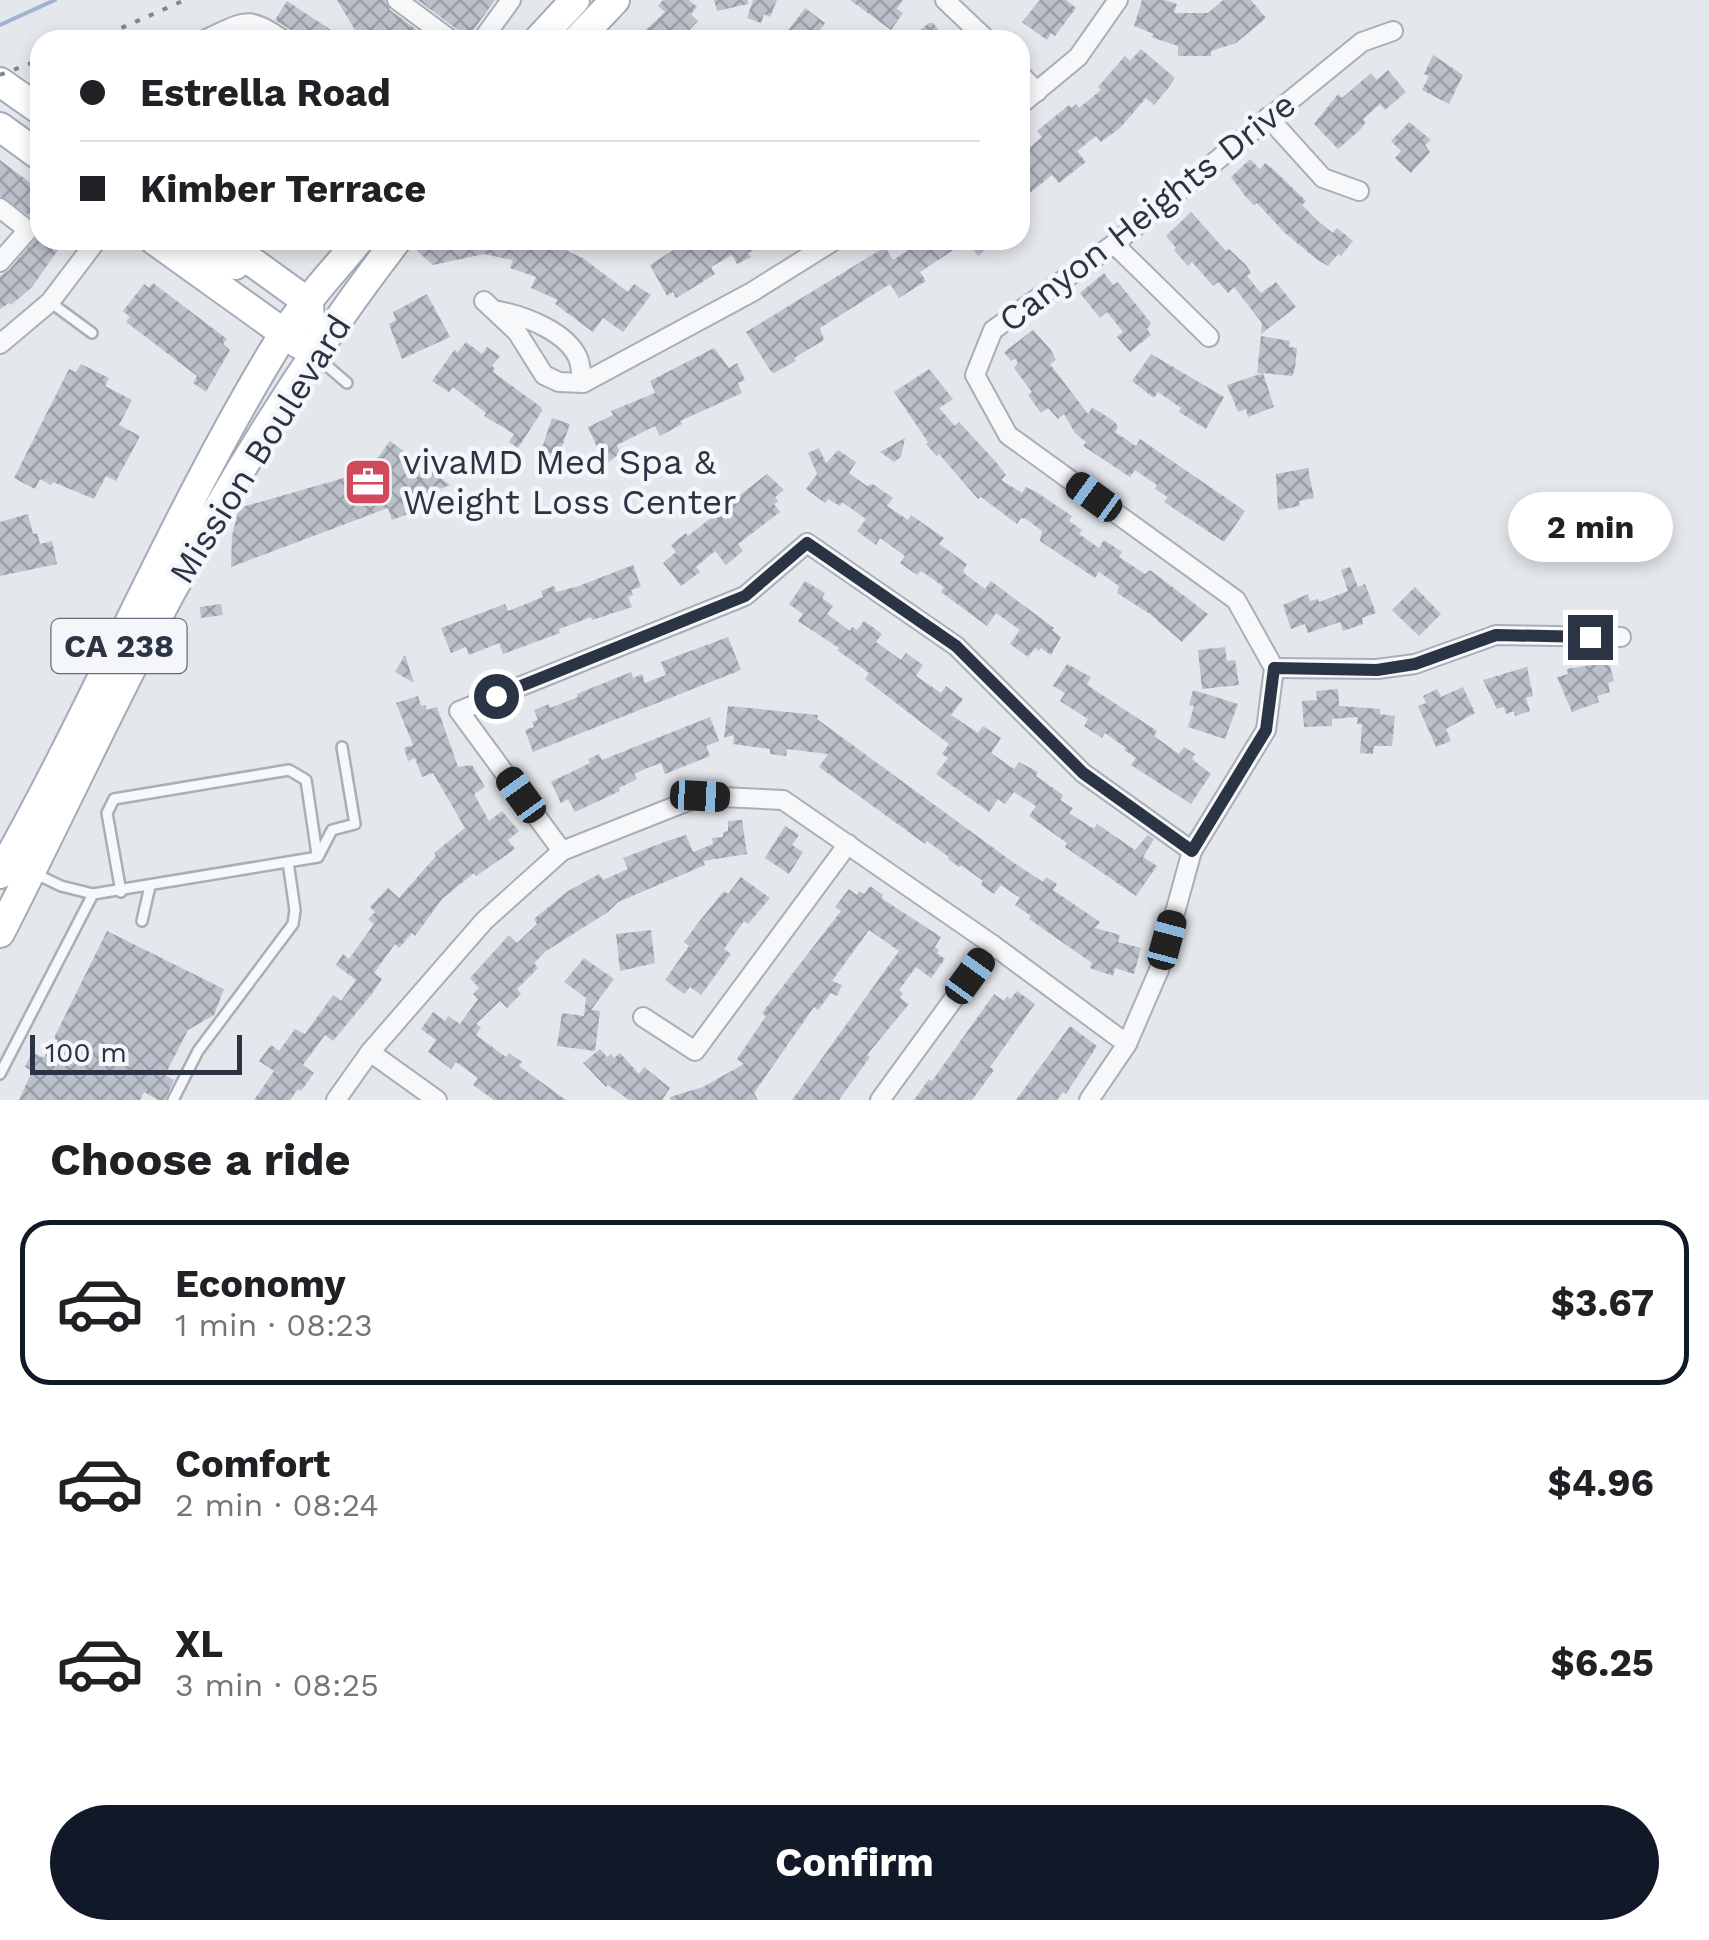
<!DOCTYPE html>
<html lang="en">
<head>
<meta charset="utf-8">
<style>
	body { margin:0; font-family:"Work Sans",sans-serif; background:#f6f6f6; color:#202124; height:100vh; display:flex; flex-direction:column; font-size:38px; white-space:nowrap }
	* { box-sizing:border-box; margin:0 }
	p { font-size:32px; color:#757577 }
	.icon { flex:none; width:55px; height:55px; fill:none; stroke:currentColor; stroke-width:2; stroke-linecap:round; stroke-linejoin:round }
	.map { position:relative; height:1100px; overflow:hidden }
	.drawer { display:flex; flex-direction:column; background:#fff; flex:1 }
	.drawer>* { flex:none }
	.banner { position:absolute; left:30px; top:30px; width:1000px; height:220px; border-radius:30px; box-shadow:0 5px 15px #0003; display:grid; align-content:center; height:220px; padding:0 50px; background:#fff }
	.scale { position:absolute; left:30px; bottom:25px; width:212px; box-sizing:border-box; padding-left:10px; border:5px solid #2b3445; border-top:0; font-size:28px; line-height:35px; white-space:nowrap; color:#2b3445; -webkit-text-stroke:8px #f4f6f9; paint-order:stroke }
	.end { position:absolute; width:45px; height:45px; margin:-22px; border:12px solid #2b3445; background:#fff; box-shadow:0 0 0 5px #fff }
	.from { border-radius:50% }
	.bubble { position:absolute; height:70px; border-radius:35px; background:#fff; box-shadow:0 5px 15px #0003; font-size:32px; font-weight:700; line-height:70px; text-align:center }
	.car { position:absolute; width:30px; height:60px; margin:-30px -15px; border-radius:12px; box-shadow:0 0 8px 2px #0007; background:linear-gradient(#222 24%,#8ab4d8 0 40%,#222 0 76%,#8ab4d8 0 86%,#222 0) }
	.banner b { display:flex; align-items:center; gap:35px; height:95px; font-size:38px }
	.banner b+b { border-top:2px solid #e0e0e0 }
	.banner i { width:25px; height:25px; background:#202124 }
	ul { padding:0; list-style:none }
	li { display:flex; align-items:center; gap:30px; height:165px; margin:0 20px 15px; padding:0 30px; border:5px solid transparent; border-radius:30px }
	li div { flex:1 }
	li b { display:block; font-size:38px }
	li em { font-style:normal; font-weight:700 }
	li.current { border-color:#111827 }
	li>.icon { width:90px; height:90px; stroke-width:1.5 }
	h2 { padding:0 50px; font-size:45px; line-height:120px }
	.primary-button { display:flex; gap:20px; margin-top:auto; padding:20px 50px }
	.primary-button a { flex:1; height:115px; border-radius:60px; background:#111827; color:#fff; font-size:40px; font-weight:700; line-height:115px; text-align:center }
	.map>svg:first-child { display:block }
	.lines { fill:none; stroke-linecap:round; stroke-linejoin:round }
	.stream { stroke:#9fb4cc; stroke-width:4 }
	.building { fill:url(#building-cross-hatch) }
	.lane-casing { stroke:#a9aeb7; stroke-width:14 }
	.street-casing { stroke:#a9aeb7; stroke-width:22 }
	.primary-casing { stroke:#a3abb8; stroke-width:32 }
	.lane { stroke:#f7f8fa; stroke-width:9 }
	.street { stroke:#f7f8fa; stroke-width:18 }
	.primary { stroke:#fff; stroke-width:28 }
	.rail { stroke:#7d8696; stroke-width:4; stroke-dasharray:5 10; stroke-linecap:butt }
	.route { stroke:#2b3445; stroke-width:12 }
	.labels { text-anchor:middle; stroke-width:9; stroke-linejoin:round; paint-order:stroke }
	.shield { fill:#f4f6f9; stroke:#676e7b; stroke-width:2.5 }
	.shield-label { font-size:32px; font-weight:bold; fill:#2b3445 }
	.street-label { font-size:35px; fill:#2b3445; stroke:#f4f6f9 }
	.poi-label { font-size:35px; fill:#2b3445; stroke:#f4f6f9; text-anchor:start }
</style>
</head>
<body>
<div class="map">
<svg width="1709" height="1100" viewBox="0 0 1709 1100">
	<defs>
		<pattern id="building-cross-hatch" width="8" height="8" patternUnits="userSpaceOnUse" patternTransform="scale(2.5)"><rect width="8" height="8" fill="#bbc0ca"/><path d="M0 0l8 8M0 8l8-8" fill="none" stroke="#989da6"/></pattern>
	</defs>
	<rect width="100%" height="100%" fill="#e4e7ec"/>
	<g class="lines">
		<path class="stream" d="M0 25 55 0"/>
	</g>
	<g class="building">
		<path d="M337 0H385L390 10 430 40H361Z"/>
		<path d="M418 0H495L466 40 458 30Z"/>
		<path d="M663 0H689L697 7 691 14 698 21 680 40H635L665 12 658 6Z"/>
		<path d="M714 0H748V4L717 11Z"/>
		<path d="M753 0H777L770 17 764 14 761 23 747 18Z"/>
		<path d="M850 0H903L897 9 903 13 891 30Z"/>
		<path d="M1040 0H1066L1076 8 1055 36 1051 33 1047 40 1022 22Z"/>
		<path d="M1142 0H1165L1177 4 1174 13H1208L1223 0H1251L1266 18 1236 43 1211 51V56H1178V46L1151 37 1154 34 1134 26Z"/>
		<path d="M287 1 346 40H295L291 30 275 20Z"/>
		<path d="M805 8 825 23 818 33 810 40H781Z"/>
		<path d="M929 23H933L941 33 938 36 941 40H908Z"/>
		<path d="M1141 49 1175 78 1169 87 1154 105 1146 98 1120 128 1101 142 1096 136 1077 151 1086 162 1059 183 1052 175 1020 201V156L1042 137 1037 131 1069 105 1072 108 1076 104 1079 108 1101 90 1098 87 1125 56 1130 61Z"/>
		<path d="M1433 55 1463 75 1449 104 1422 90 1429 76 1424 74Z"/>
		<path d="M1388 70 1406 92 1385 110 1380 104 1363 119 1366 122 1359 131 1338 149 1314 124 1338 94 1342 98 1371 73 1377 80Z"/>
		<path d="M1409 122 1431 140 1425 145 1430 152 1411 173 1395 158 1401 151 1391 141Z"/>
		<path d="M1250 159 1260 169 1265 163 1274 170 1306 201 1302 205 1319 222 1333 233 1337 228 1353 241 1341 256 1338 254 1328 266 1316 259 1284 232 1257 203 1254 205 1245 196 1231 177Z"/>
		<path d="M0 160 40 190V227L36 220 0 196Z"/>
		<path d="M1191 212 1226 251 1229 249 1246 265 1251 273 1247 276 1261 293 1276 282 1296 307 1261 334 1262 323 1234 287 1228 293 1218 282 1213 286 1192 262 1188 266 1174 250 1176 248 1166 236Z"/>
		<path d="M40 233V240H65L32 287 11 305 9 303 0 309V276L9 270Z"/>
		<path d="M425 240 435 245 455 240H554L562 244 560 247 584 259 628 292 634 284 651 295 623 332 603 318 593 332 555 304 558 300 531 288 536 277 510 268 513 260 484 254 433 265 416 250Z"/>
		<path d="M689 240 698 250 717 240H773L748 253 751 257 737 264 732 255 711 267 715 274 696 286 676 298 673 292 667 296 650 265Z"/>
		<path d="M924 240H997L978 256 967 241 920 272 926 281 899 298 890 284 820 328 824 340 794 358 796 361 774 373 770 370 746 332 885 247 893 260Z"/>
		<path d="M1104 273 1113 285 1118 282 1151 323 1147 329 1151 335 1130 352 1117 337 1123 332 1107 312 1100 318 1080 293Z"/>
		<path d="M153 283 227 339 223 344 230 350 206 392 193 383 197 376 126 322 130 317 123 311 144 284 149 288Z"/>
		<path d="M427 294 450 337 402 359 389 324 396 320 393 312Z"/>
		<path d="M1033 330 1051 350 1056 360 1050 364 1088 414 1092 408 1100 412 1115 422 1118 427 1115 432 1136 446 1140 439 1245 511 1224 542 1164 502 1168 497 1155 489 1157 485 1135 470 1130 477 1083 446 1086 442 1075 433 1064 414 1058 419 1048 408 1041 413 1028 395 1032 392 1014 368 1018 363 1015 359 1011 361 1004 352Z"/>
		<path d="M1261 336 1290 341 1289 347 1297 348 1295 369 1292 376 1263 373 1274 407 1248 417 1246 409 1238 412 1227 385 1263 373H1257Z"/>
		<path d="M466 342 482 354 487 347 500 356 492 366 495 369 493 372 541 407 542 411 518 448 509 442 514 434 484 416 486 413 453 387 449 392 432 381 455 349 457 353Z"/>
		<path d="M714 348 729 368 737 363 745 380 738 383 742 393 680 421 682 424 660 436 655 426 617 445 620 453 605 465 588 427 613 415 611 411 655 393 650 381Z"/>
		<path d="M1151 354 1224 397 1206 429 1179 412 1181 408 1158 392 1154 398 1132 381Z"/>
		<path d="M81 364 109 378 105 386 132 400 119 425 140 436 116 481 106 476 94 499 53 482 51 485 40 479 35 489 14 478 69 369 76 372Z"/>
		<path d="M929 369 953 399 939 408 955 426 959 422 996 462 1006 475 1001 480 1022 493 1026 487 1036 492 1072 516 1069 521 1082 530 1079 534 1099 548 1104 540 1122 552 1119 557 1145 574 1150 570 1208 614 1182 642 1150 614 1117 593 1119 586 1099 572 1095 578 1040 541 1042 531 1026 519 1021 518 1017 524 981 497 978 499 939 454 937 456 926 444 928 442 894 392Z"/>
		<path d="M552 418 570 424 554 469 544 465 547 456 540 454Z"/>
		<path d="M905 438 901 457 894 462 880 452Z"/>
		<path d="M390 441 450 485 424 495 428 506 392 520 388 508 231 567 232 536 239 508 368 471Z"/>
		<path d="M819 448 826 463 838 450 856 462 849 473 867 486 873 484 893 498 887 506 908 520 911 515 944 538 939 544 967 564 963 571 965 574 985 589 991 581 1054 628 1052 630 1061 637 1051 655 1041 648 1039 651 1035 648 1028 657 1010 644 1020 630 996 613 987 626 941 592 944 587 921 571 917 575 900 563 905 556 880 538 876 545 857 531 866 519 842 502 840 506 828 499 825 503 806 489 817 474 808 453Z"/>
		<path d="M1308 468 1314 498 1299 501 1300 506 1278 510 1276 474Z"/>
		<path d="M767 474 784 490 775 497 778 501 774 504 780 512 738 544 743 551 726 565 715 551 696 567 700 572 681 586 663 563 676 552 671 545 686 533 688 536Z"/>
		<path d="M28 514 33 534 37 533 40 544 52 541 57 564 0 576V522Z"/>
		<path d="M633 565 641 587 631 590 633 595 628 597 632 607 592 620 591 617 559 629 560 633 503 654 499 643 469 655 466 647 451 653 441 628 505 604 508 611 543 597 541 591 554 586 556 592 576 587Z"/>
		<path d="M1350 567 1358 587 1365 584 1376 613 1362 618 1363 624 1343 631 1340 622 1308 633 1305 624 1291 629 1283 605 1308 594 1310 601 1318 599 1319 602 1348 591 1341 570Z"/>
		<path d="M805 581 825 593 822 598 833 606 827 614 850 631 852 627 857 630 864 621 882 634 876 642 901 660 906 653 923 665 916 676 941 693 946 686 963 699 951 715 978 733 983 726 1001 738 991 753 1014 769 1019 762 1038 772 1036 776 1063 795 1060 800 1073 808 1069 813 1094 829 1097 824 1135 850 1148 835 1154 839 1143 857 1157 866 1136 896 1065 847 1067 843 1029 816 1036 806 1014 792 1005 804 998 799 989 812 936 774 948 758 942 754 949 744 865 679 869 673 837 650 839 648 798 621 803 614 789 604Z"/>
		<path d="M1415 587 1441 614 1419 636 1392 610Z"/>
		<path d="M221 604 223 615 201 618 200 607Z"/>
		<path d="M728 637 741 670 533 752 525 730 534 727 532 722 538 720 534 710 549 704 550 708 578 697 577 694 631 672 633 678 642 674 645 683 666 675 661 662Z"/>
		<path d="M1225 647 1227 661 1235 660 1239 685 1202 689 1198 650Z"/>
		<path d="M405 655 414 683 395 672Z"/>
		<path d="M1609 662 1614 681 1608 683 1610 692 1597 696 1599 702 1572 712 1557 677 1568 674 1567 669Z"/>
		<path d="M1067 664 1091 677 1087 684 1093 689 1157 731 1154 736 1179 754 1184 747 1195 754 1192 759 1211 774 1191 804 1131 765 1136 758 1124 750 1126 748 1105 733 1102 738 1084 726 1088 719 1060 701 1065 693 1053 686Z"/>
		<path d="M1527 667 1533 696 1526 698 1530 711 1515 716 1514 711 1506 714 1504 707 1497 709 1483 680Z"/>
		<path d="M1463 687 1475 713 1446 729 1451 741 1436 747 1418 706 1426 703 1423 696 1437 689 1441 697Z"/>
		<path d="M1338 689 1339 706 1380 709V714L1395 716 1392 746H1374L1373 754 1360 753 1362 724H1357L1358 717 1332 719V726L1304 727 1302 701 1317 700 1316 691Z"/>
		<path d="M1193 690 1238 704 1225 739 1188 727 1194 706 1189 705Z"/>
		<path d="M418 696 421 706 425 705 427 710 437 707 458 767 472 765 485 787 474 794 489 821 502 811 519 831 508 840 515 849 476 876 474 873 442 899 415 936 412 933 399 948 395 944 374 973 382 979 371 995 333 1041 325 1035 303 1065 314 1073 301 1091 298 1089 290 1100H254L274 1071 259 1061 271 1045 279 1051 295 1029 305 1034 333 995 341 1001 356 980 336 965 343 954 349 959 374 924 368 919 375 912 370 907 388 888 399 898 436 856 434 853 465 828 433 773 422 777 415 758 408 761 404 748 413 745 396 703Z"/>
		<path d="M728 706 818 715 817 719 1014 863 1043 882 1046 877 1057 884 1053 890 1100 922 1095 928 1120 935 1118 942 1141 948 1134 974 1115 968 1113 976 1090 968 1092 963 1029 919 1031 916 1015 905 1020 898 1001 885 994 894 981 885 983 881 961 865 959 867 948 859 949 857 927 841 925 844 819 767 828 754 787 749 786 756 770 754V749L733 744 734 735 724 738Z"/>
		<path d="M710 717 719 741 706 746 710 756 665 774 661 763 647 768 634 774 637 779 619 788 620 791 575 812 568 799 561 803 551 782 590 763 588 759 599 754 602 760Z"/>
		<path d="M742 820 747 854 703 861 705 865 618 902 608 912 546 951 534 963 538 968 517 989 521 994 507 1008 500 1001 476 1024 481 1027 476 1035 506 1057 509 1053 522 1062 519 1066 566 1100H494L473 1085 478 1078 456 1062 451 1069 428 1052 436 1040 421 1029 433 1012 445 1021 448 1016 460 1024 478 999 473 994 479 988 470 978 509 935 517 943 537 924 534 919 568 891 599 874 603 880 628 869 623 858 667 841 686 835 693 852 713 844 712 838 723 837V832L728 831V821Z"/>
		<path d="M785 826 799 835 792 845 803 852 789 874 765 858Z"/>
		<path d="M741 877 770 898 748 924 744 921 724 949 731 954 701 995 690 987 684 994 665 980 689 946 684 942 698 923 724 891 728 894Z"/>
		<path d="M870 886 883 895 881 898 941 937 935 947 939 950 937 953 945 959 931 978 916 967 899 990 903 993 900 998 909 1004 867 1055 870 1057 839 1100H792L899 951 869 930 832 981 842 985 837 996 831 993 818 1010 814 1007 754 1093 758 1100H670V1097L703 1087 744 1064 737 1059 766 1016 762 1013 841 911 835 907 849 889 857 895 859 891 864 894Z"/>
		<path d="M651 930 655 963 620 971 616 934Z"/>
		<path d="M107 931 224 989 214 1015 188 1030 165 1075 174 1080 165 1100H158L144 1092 140 1100H19L32 1071 25 1067 32 1052 44 1058Z"/>
		<path d="M584 958 614 979 591 1010 600 1011 595 1051 557 1046 562 1013 584 1016 586 998 564 982Z"/>
		<path d="M1017 991 1035 1004 990 1067 994 1070 972 1100H914L929 1079 932 1081 994 994 1004 1001 1007 996 1010 999Z"/>
		<path d="M1070 1026 1097 1046 1066 1094 1063 1092 1057 1100H1016Z"/>
		<path d="M600 1049 607 1057 611 1054 614 1058 620 1053 639 1074 644 1067 670 1088 662 1100H629L608 1085 606 1087 583 1063Z"/>
	</g>
	<g class="lines">
		<g class="lane-casing">
			<g id="lane">
				<path d="M50 302 92 333"/>
				<path d="M318 358 347 383"/>
				<path d="M34 873 61 886 93 894 318 857 332 830 355 824 342 747"/>
				<path d="M121 892 107 813 114 799 289 770 306 780 317 854"/>
				<path d="M142 921 150 886"/>
				<path d="M0 1074 93 894"/>
				<path d="M173 1100 198 1051 293 924 295 910 288 862"/>
			</g>
		</g>
		<g class="street-casing">
			<g id="street">
				<path d="M397 0 451 40"/>
				<path d="M945 0 987 40"/>
				<path d="M204 40C243 23 246 13 283 40"/>
				<path d="M482 40 511 0"/>
				<path d="M1020 74 1037 92"/>
				<path d="M1020 105 1078 57 1118 0"/>
				<path d="M1268 117 1323 178 1359 191"/>
				<path d="M0 208 28 230 0 262"/>
				<path d="M1114 244 1209 337"/>
				<path d="M484 301 517 332 544 375 559 382 583 383 752 292 835 240"/>
				<path d="M499 311C525 316 567 332 578 358 581 365 581 375 583 383"/>
				<path d="M0 344 50 302 97 240"/>
				<path d="M1274 668 1377 669 1415 664 1496 635 1621 637"/>
				<path d="M562 851 459 711 745 596 807 543 956 646 1083 773 1192 851"/>
				<path d="M643 1017 695 1051 848 844"/>
				<path d="M370 1052 437 1100"/>
				<path d="M336 1100 370 1052 484 921 562 851 701 796 783 800 993 945 1127 1044"/>
				<path d="M880 1100 993 945"/>
				<path d="M1089 1100 1127 1044 1159 970 1192 851 1266 730 1274 668 1236 600 1008 435 975 375 993 330 1114 244 1362 42 1393 31"/>
			</g>
		</g>
		<g class="primary-casing">
			<g id="primary">
				<path d="M538 40 575 0"/>
				<path d="M577 40 615 0"/>
				<path d="M0 82 40 110"/>
				<path d="M0 127 40 156"/>
				<path d="M154 240 299 344"/>
				<path d="M197 240 235 265"/>
				<path d="M222 240 309 303 310 321"/>
				<path d="M0 874C100 697 176 508 283 335 304 302 334 271 359 240"/>
				<path d="M0 933C58 820 111 704 171 592 238 469 311 351 397 240"/>
			</g>
		</g>
		<use href="#lane" class="lane"/>
		<use href="#street" class="street"/>
		<use href="#primary" class="primary"/>
		<g class="rail">
			<path d="M94 40 185 0"/>
			<path d="M0 75 40 60"/>
		</g>
	</g>
	<g class="lines">
		<path class="route" d="M496 696 745 596 807 543 956 646 1083 773 1192 851 1266 730 1274 668 1377 670 1415 664 1496 635 1590 637"/>
	</g>
	<defs>
		<g id="office-square" transform="scale(2.5)"><rect x="-9" y="-9" width="18" height="18" rx="4" fill="#d1495b" stroke="#f4f6f9"/><path d="M-6-3h4V-5.5h4V-3h4V5H-6ZM-1-4.5V-3h2v-1.5ZM-6 0V1H6V0Z" fill="#fff"/></g>
	</defs>
	<g fill-rule="evenodd">
		<use href="#office-square" x="368" y="482"/>
	</g>
	<g class="labels">
		<rect class="shield" x="51.5" y="619" width="135" height="54" rx="8"/>
		<g class="shield-label">
			<text x="119" y="657">CA 238</text>
		</g>
		<g class="street-label">
			<text transform="translate(1147 212) rotate(-38)" y="12">Canyon Heights Drive</text>
			<text transform="translate(260 449) rotate(-58)" y="12">Mission Boulevard</text>
		</g>
		<g class="poi-label">
			<text x="403" y="474">vivaMD Med Spa &amp;<tspan x="403" dy="40">Weight Loss Center</tspan></text>
		</g>
	</g>
</svg>
<div class="scale">100 m</div>
<i class="end from" style="left:496px;top:696px"></i>
<i class="end" style="left:1590px;top:637px"></i>
<div class="bubble" style="left:1508px;top:492px;width:165px">2 min</div>
<i class="car" style="left:1094px;top:497px;rotate:306deg"></i>
<i class="car" style="left:521px;top:795px;rotate:324deg"></i>
<i class="car" style="left:700px;top:796px;rotate:93deg"></i>
<i class="car" style="left:1167px;top:940px;rotate:15deg"></i>
<i class="car" style="left:970px;top:976px;rotate:36deg"></i>
<div class="banner">
<b><i class="from"></i>Estrella Road</b>
<b><i></i>Kimber Terrace</b>
</div>
</div>
<section class="drawer">
<h2>Choose a ride</h2>
<ul>
<li class="current"><svg class="icon" aria-label="car" viewBox="0 0 24 24"><path d="M5 17H2v-5l4-1 3-4h7l3 4 3 1v5h-3M9 17h6M6 11h13"/><circle cx="7" cy="17" r="2"/><circle cx="17" cy="17" r="2"/></svg><div><b>Economy</b><p>1 min · 08:23</p></div><em>$3.67</em></li>
<li><svg class="icon" aria-label="car" viewBox="0 0 24 24"><path d="M5 17H2v-5l4-1 3-4h7l3 4 3 1v5h-3M9 17h6M6 11h13"/><circle cx="7" cy="17" r="2"/><circle cx="17" cy="17" r="2"/></svg><div><b>Comfort</b><p>2 min · 08:24</p></div><em>$4.96</em></li>
<li><svg class="icon" aria-label="car" viewBox="0 0 24 24"><path d="M5 17H2v-5l4-1 3-4h7l3 4 3 1v5h-3M9 17h6M6 11h13"/><circle cx="7" cy="17" r="2"/><circle cx="17" cy="17" r="2"/></svg><div><b>XL</b><p>3 min · 08:25</p></div><em>$6.25</em></li>
</ul>
<div class="primary-button"><a>Confirm</a></div>
</section>
</body>
</html>
